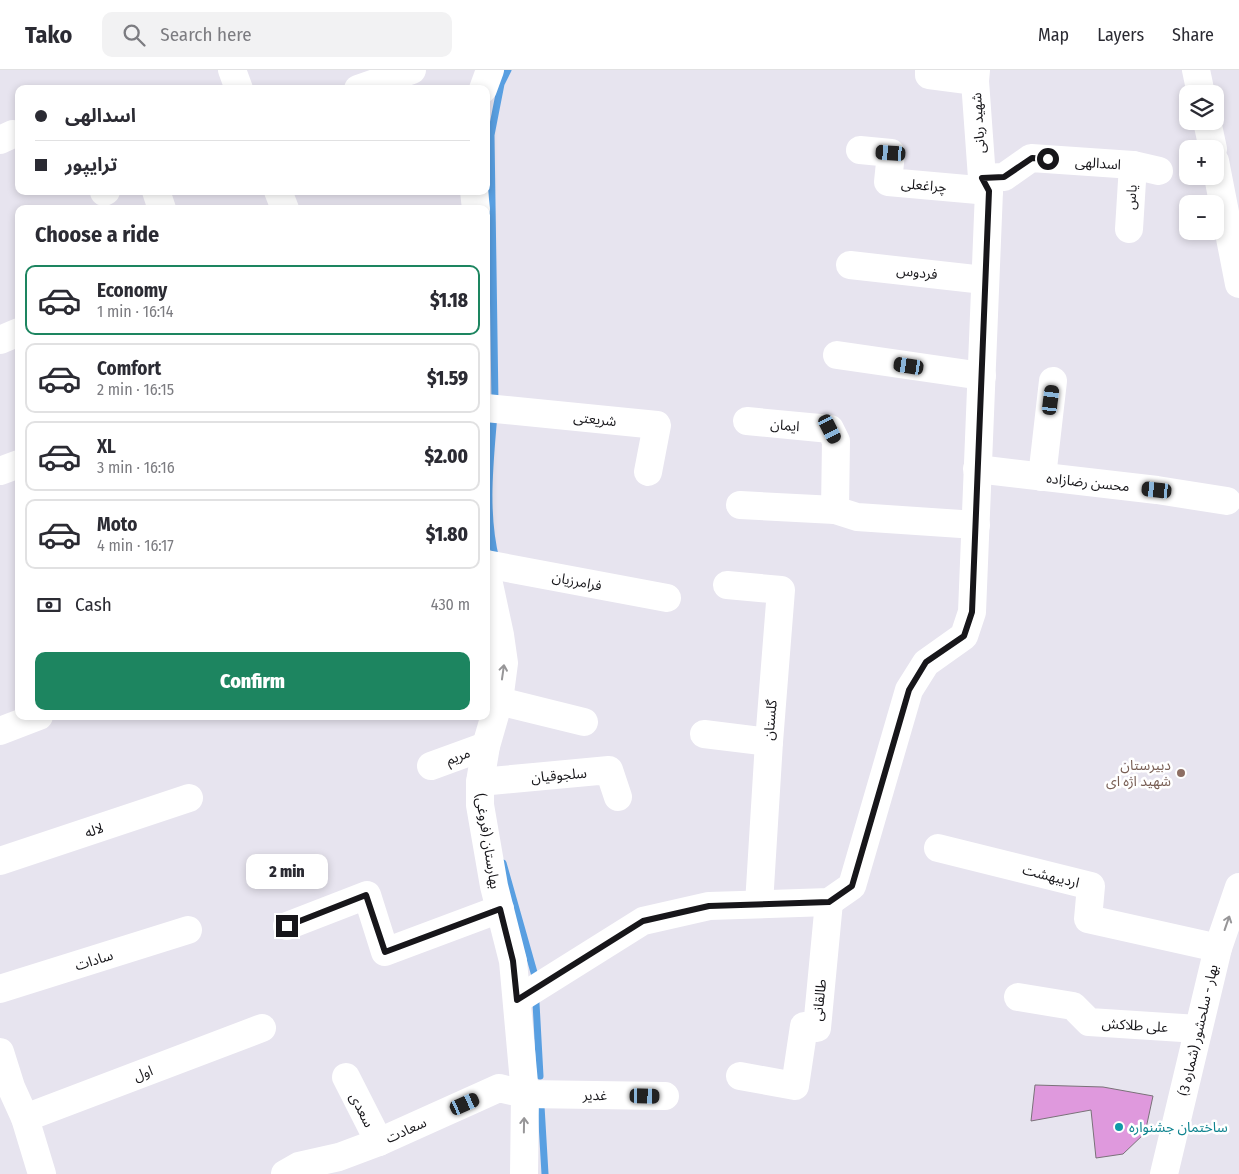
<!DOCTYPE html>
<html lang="en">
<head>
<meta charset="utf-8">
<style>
	body { margin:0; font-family:"Fira Sans Condensed","Noto Sans Arabic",sans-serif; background:#f2f2f3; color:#2b2b33; height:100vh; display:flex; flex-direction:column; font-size:19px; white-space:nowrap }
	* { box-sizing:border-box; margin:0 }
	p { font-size:16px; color:#7c7c81 }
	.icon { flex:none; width:28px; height:28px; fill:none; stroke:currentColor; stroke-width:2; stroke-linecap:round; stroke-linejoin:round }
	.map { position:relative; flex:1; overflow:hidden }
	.side { position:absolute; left:15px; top:135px; width:475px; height:515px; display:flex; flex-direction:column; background:#fff; border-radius:10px; box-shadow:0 2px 8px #0003 }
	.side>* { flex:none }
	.guide { position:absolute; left:15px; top:15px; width:475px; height:110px; border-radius:10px; box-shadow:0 2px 8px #0003; display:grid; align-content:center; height:110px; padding:0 20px; background:#fff }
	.controls { position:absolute; left:1179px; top:15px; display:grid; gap:10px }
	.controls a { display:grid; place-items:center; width:45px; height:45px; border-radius:10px; background:#fff; box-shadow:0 2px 8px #0003; font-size:25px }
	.end { position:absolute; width:22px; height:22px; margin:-11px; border:6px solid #17161a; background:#fff; box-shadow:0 0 0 2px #fff }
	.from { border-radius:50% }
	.bubble { position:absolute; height:35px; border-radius:10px; background:#fff; box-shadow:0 2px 8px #0003; font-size:16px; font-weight:800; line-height:35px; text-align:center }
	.car { position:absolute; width:15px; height:30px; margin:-15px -8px; border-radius:6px; box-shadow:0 0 4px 1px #0007; background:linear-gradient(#222 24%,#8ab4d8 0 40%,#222 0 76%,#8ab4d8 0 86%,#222 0) }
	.guide b { display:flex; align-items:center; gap:18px; height:48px; font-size:19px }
	.guide b+b { border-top:1px solid #e1e1e2 }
	.guide i { width:12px; height:12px; background:#2b2b33 }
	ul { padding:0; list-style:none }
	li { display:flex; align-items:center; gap:15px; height:70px; margin:0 10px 8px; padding:0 10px; border:2px solid #e1e1e2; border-radius:10px }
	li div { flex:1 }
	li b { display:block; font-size:19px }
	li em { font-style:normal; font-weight:800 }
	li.on { border-color:#1d8560 }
	li>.icon { width:45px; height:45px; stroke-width:1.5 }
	h2 { padding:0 20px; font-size:22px; line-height:60px }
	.pay { display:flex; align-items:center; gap:12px; height:55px; padding:0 20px; font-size:19px }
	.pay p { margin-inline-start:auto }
	.cta { display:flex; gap:10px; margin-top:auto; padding:10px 20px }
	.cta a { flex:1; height:58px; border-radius:10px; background:#1d8560; color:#fff; font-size:20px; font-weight:800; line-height:58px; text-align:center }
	header { display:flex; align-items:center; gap:30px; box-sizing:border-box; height:70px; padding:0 25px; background:#fff; border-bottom:1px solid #e1e1e2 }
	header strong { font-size:24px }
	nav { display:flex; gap:28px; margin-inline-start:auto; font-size:18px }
	.search { width:350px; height:45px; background:#f2f2f3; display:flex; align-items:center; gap:12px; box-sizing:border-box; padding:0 18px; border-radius:10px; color:#7c7c81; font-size:19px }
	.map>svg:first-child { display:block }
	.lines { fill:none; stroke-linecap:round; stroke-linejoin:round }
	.stream { stroke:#599fe1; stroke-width:7 }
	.building { fill:#df99dd; stroke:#7a7279 }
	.street { stroke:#fff; stroke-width:28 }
	.primary { stroke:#fff; stroke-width:28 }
	.oneway { stroke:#979698 }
	.route { stroke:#17161a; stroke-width:6 }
	.education-dot { fill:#8d6e63; stroke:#fff; stroke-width:2 }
	.culture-dot { fill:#0f9aa8; stroke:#fff; stroke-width:2 }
	.labels { text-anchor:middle; stroke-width:5; stroke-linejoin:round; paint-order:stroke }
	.street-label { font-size:14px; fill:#17161a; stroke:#fff }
	.education-label { font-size:14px; fill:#785e54; stroke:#fff; text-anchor:end }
	.culture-label { font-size:14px; fill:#0d838f; stroke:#fff; text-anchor:start }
</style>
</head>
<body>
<header>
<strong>Tako</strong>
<div class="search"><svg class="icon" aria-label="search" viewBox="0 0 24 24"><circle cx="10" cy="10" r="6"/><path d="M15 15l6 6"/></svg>Search here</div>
<nav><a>Map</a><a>Layers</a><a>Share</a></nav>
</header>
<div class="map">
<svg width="1239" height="1104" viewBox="0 0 1239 1104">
	<rect width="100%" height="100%" fill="#e7e4ef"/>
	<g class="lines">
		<g class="stream">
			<path d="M495 333 491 65 501 14 508 0"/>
			<path d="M494 344C490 393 484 442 496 490"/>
			<path d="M503 793 535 906"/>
			<path d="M536 933 540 1006"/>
			<path d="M541 1036 545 1104"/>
		</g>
	</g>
	<path class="building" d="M1035 1015 1103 1017 1153 1026 1145 1063 1123 1084 1096 1088 1091 1040 1031 1051Z"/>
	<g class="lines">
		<g class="street">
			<path d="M232 0 239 19"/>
			<path d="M929 0V5L975 11"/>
			<path d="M358 19 412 0"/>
			<path d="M483 19 490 0"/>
			<path d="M0 70 13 64"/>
			<path d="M860 80 891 83 888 112 989 121"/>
			<path d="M982 108 1004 107 1031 88 1133 95 1159 101"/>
			<path d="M156 121 162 139"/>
			<path d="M278 121 285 139"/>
			<path d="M474 121 476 139"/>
			<path d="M104 122 106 121"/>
			<path d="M1129 159 1133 95"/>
			<path d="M850 195 984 210"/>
			<path d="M0 270 19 262"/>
			<path d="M837 285 982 306"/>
			<path d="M486 338 657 355 648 402"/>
			<path d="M747 351 830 359 836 371 835 440 857 447 976 455"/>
			<path d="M977 399 1157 420 1227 431"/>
			<path d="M0 401 19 394"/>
			<path d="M1042 407 1053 311"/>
			<path d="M740 435 835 440"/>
			<path d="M486 494 667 528"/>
			<path d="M486 500 500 565 504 593 499 631 486 676 480 712V735L494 816 513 891 525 1024 524 1104"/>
			<path d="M727 515 781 520 769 672 759 834"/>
			<path d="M499 631 584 652"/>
			<path d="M0 661 39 646"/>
			<path d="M704 664 769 672"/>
			<path d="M431 696 486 676"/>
			<path d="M480 712 609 700 618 727"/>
			<path d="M938 778 1091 816 1088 849 1218 878"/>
			<path d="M0 791 189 728"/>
			<path d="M287 856 367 825 385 882 500 839"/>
			<path d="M0 919 188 860"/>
			<path d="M1018 927 1073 936 1089 952 1198 959"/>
			<path d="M517 930 643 851 709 836 829 832 852 816 909 620 926 593 964 566 972 542 989 121 982 108 975 11 976 0"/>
			<path d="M0 982 11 1017 25 1048 42 1104"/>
			<path d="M740 1006 795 1016 804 956 817 958 829 832"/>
			<path d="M346 1007 379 1072"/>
			<path d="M25 1048 262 958"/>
			<path d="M285 1104 299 1096 339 1087 379 1072 499 1018 525 1024 665 1026"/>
			<path d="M1164 1104 1218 878 1239 817"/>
		</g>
		<g class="primary">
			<path d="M1196 0 1201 24"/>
			<path d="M1207 51 1213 79"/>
			<path d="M1215 91 1239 214"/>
		</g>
	</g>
	<defs><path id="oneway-shaft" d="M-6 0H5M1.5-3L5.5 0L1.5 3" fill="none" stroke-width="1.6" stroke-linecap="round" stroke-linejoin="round" transform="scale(1.25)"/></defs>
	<g class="oneway">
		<use href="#oneway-shaft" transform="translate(503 602) rotate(-82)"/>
		<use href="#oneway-shaft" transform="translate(1227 853) rotate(-71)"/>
		<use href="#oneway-shaft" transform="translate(524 1055) rotate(-89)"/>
	</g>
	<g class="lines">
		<path class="route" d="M287 856 366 825 385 882 500 839 513 891 517 930 643 851 709 836 829 832 852 816 909 620 926 592 964 566 972 542 989 121 982 108 1004 107 1032 88 1048 89"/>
	</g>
	<circle class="education-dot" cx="1181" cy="703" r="5"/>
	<circle class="culture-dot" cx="1119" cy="1057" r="5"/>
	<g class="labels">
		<g class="street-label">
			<text transform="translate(978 53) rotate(-94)" y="5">شهید ربانی</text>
			<text transform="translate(1098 93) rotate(4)" y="5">اسدالهی</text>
			<text transform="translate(924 115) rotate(5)" y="5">چراغعلی</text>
			<text transform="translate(1131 127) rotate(-86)" y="5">یاس</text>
			<text transform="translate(917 202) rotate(6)" y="5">فردوس</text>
			<text transform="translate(595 349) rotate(6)" y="5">شریعتی</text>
			<text transform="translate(785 355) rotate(5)" y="5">ایمان</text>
			<text transform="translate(1088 412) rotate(6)" y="5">محسن رضازاده</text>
			<text transform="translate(577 511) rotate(11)" y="5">فرامرزیان</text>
			<text transform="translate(770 650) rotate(-85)" y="5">گلستان</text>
			<text transform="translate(458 686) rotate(-20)" y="5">مریم</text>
			<text transform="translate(559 705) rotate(-5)" y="5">سلجوقیان</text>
			<text transform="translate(94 760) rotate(-18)" y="5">لاله</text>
			<text transform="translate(488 771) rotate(81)" y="5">بهارستان (فروغی)</text>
			<text transform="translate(1051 806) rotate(14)" y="5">اردیبهشت</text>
			<text transform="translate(94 890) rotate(-17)" y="5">سادات</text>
			<text transform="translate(819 930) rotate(-84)" y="5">طالقانی</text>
			<text transform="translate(1135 955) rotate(4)" y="5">علی طلاکش</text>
			<text transform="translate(1198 960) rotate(-77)" y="5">بهار - سلحشور (شماره 3)</text>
			<text transform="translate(143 1003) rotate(-21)" y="5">اول</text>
			<text transform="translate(595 1025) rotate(1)" y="5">غدیر</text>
			<text transform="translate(362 1040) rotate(63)" y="5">سعدی</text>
			<text transform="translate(406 1060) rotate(-24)" y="5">سعادت</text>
		</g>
		<g class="education-label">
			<text x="1171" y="700">دبیرستان<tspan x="1171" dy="16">شهید اژه ای</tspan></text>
		</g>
		<g class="culture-label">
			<text x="1129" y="1062">ساختمان جشنواره</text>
		</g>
	</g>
</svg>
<div class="controls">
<a><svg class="icon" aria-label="layers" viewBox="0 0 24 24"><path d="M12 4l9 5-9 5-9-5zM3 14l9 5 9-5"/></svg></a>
<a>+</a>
<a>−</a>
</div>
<i class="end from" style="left:1048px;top:89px"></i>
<i class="end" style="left:287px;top:856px"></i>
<div class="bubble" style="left:246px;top:784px;width:82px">2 min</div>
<i class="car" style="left:891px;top:83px;rotate:274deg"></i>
<i class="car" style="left:909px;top:296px;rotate:279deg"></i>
<i class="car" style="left:1051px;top:330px;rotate:7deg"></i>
<i class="car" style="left:830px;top:359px;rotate:153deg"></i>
<i class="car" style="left:1157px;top:420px;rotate:276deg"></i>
<i class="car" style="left:645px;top:1026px;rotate:91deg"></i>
<i class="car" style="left:465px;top:1034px;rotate:66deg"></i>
<div class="guide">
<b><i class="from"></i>اسدالهی</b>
<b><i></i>ترایپور</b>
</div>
<section class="side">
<h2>Choose a ride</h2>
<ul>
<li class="on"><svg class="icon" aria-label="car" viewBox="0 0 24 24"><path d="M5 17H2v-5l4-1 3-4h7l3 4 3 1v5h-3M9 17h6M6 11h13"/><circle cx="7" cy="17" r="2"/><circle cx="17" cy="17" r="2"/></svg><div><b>Economy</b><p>1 min · 16:14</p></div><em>$1.18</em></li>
<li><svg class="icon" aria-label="car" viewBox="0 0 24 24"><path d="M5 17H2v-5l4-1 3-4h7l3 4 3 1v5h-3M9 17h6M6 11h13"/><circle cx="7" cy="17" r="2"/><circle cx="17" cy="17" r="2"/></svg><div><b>Comfort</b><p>2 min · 16:15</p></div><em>$1.59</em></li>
<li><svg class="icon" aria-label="car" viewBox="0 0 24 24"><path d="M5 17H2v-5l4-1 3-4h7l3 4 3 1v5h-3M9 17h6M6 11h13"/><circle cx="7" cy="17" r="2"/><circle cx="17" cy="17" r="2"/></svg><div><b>XL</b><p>3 min · 16:16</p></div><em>$2.00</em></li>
<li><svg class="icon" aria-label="car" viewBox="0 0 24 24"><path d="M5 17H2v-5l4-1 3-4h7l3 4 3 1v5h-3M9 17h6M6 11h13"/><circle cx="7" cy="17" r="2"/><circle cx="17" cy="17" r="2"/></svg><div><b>Moto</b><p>4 min · 16:17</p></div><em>$1.80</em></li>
</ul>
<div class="pay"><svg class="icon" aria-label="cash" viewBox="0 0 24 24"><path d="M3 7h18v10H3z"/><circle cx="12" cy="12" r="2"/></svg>Cash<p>430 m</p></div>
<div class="cta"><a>Confirm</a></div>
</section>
</div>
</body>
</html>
